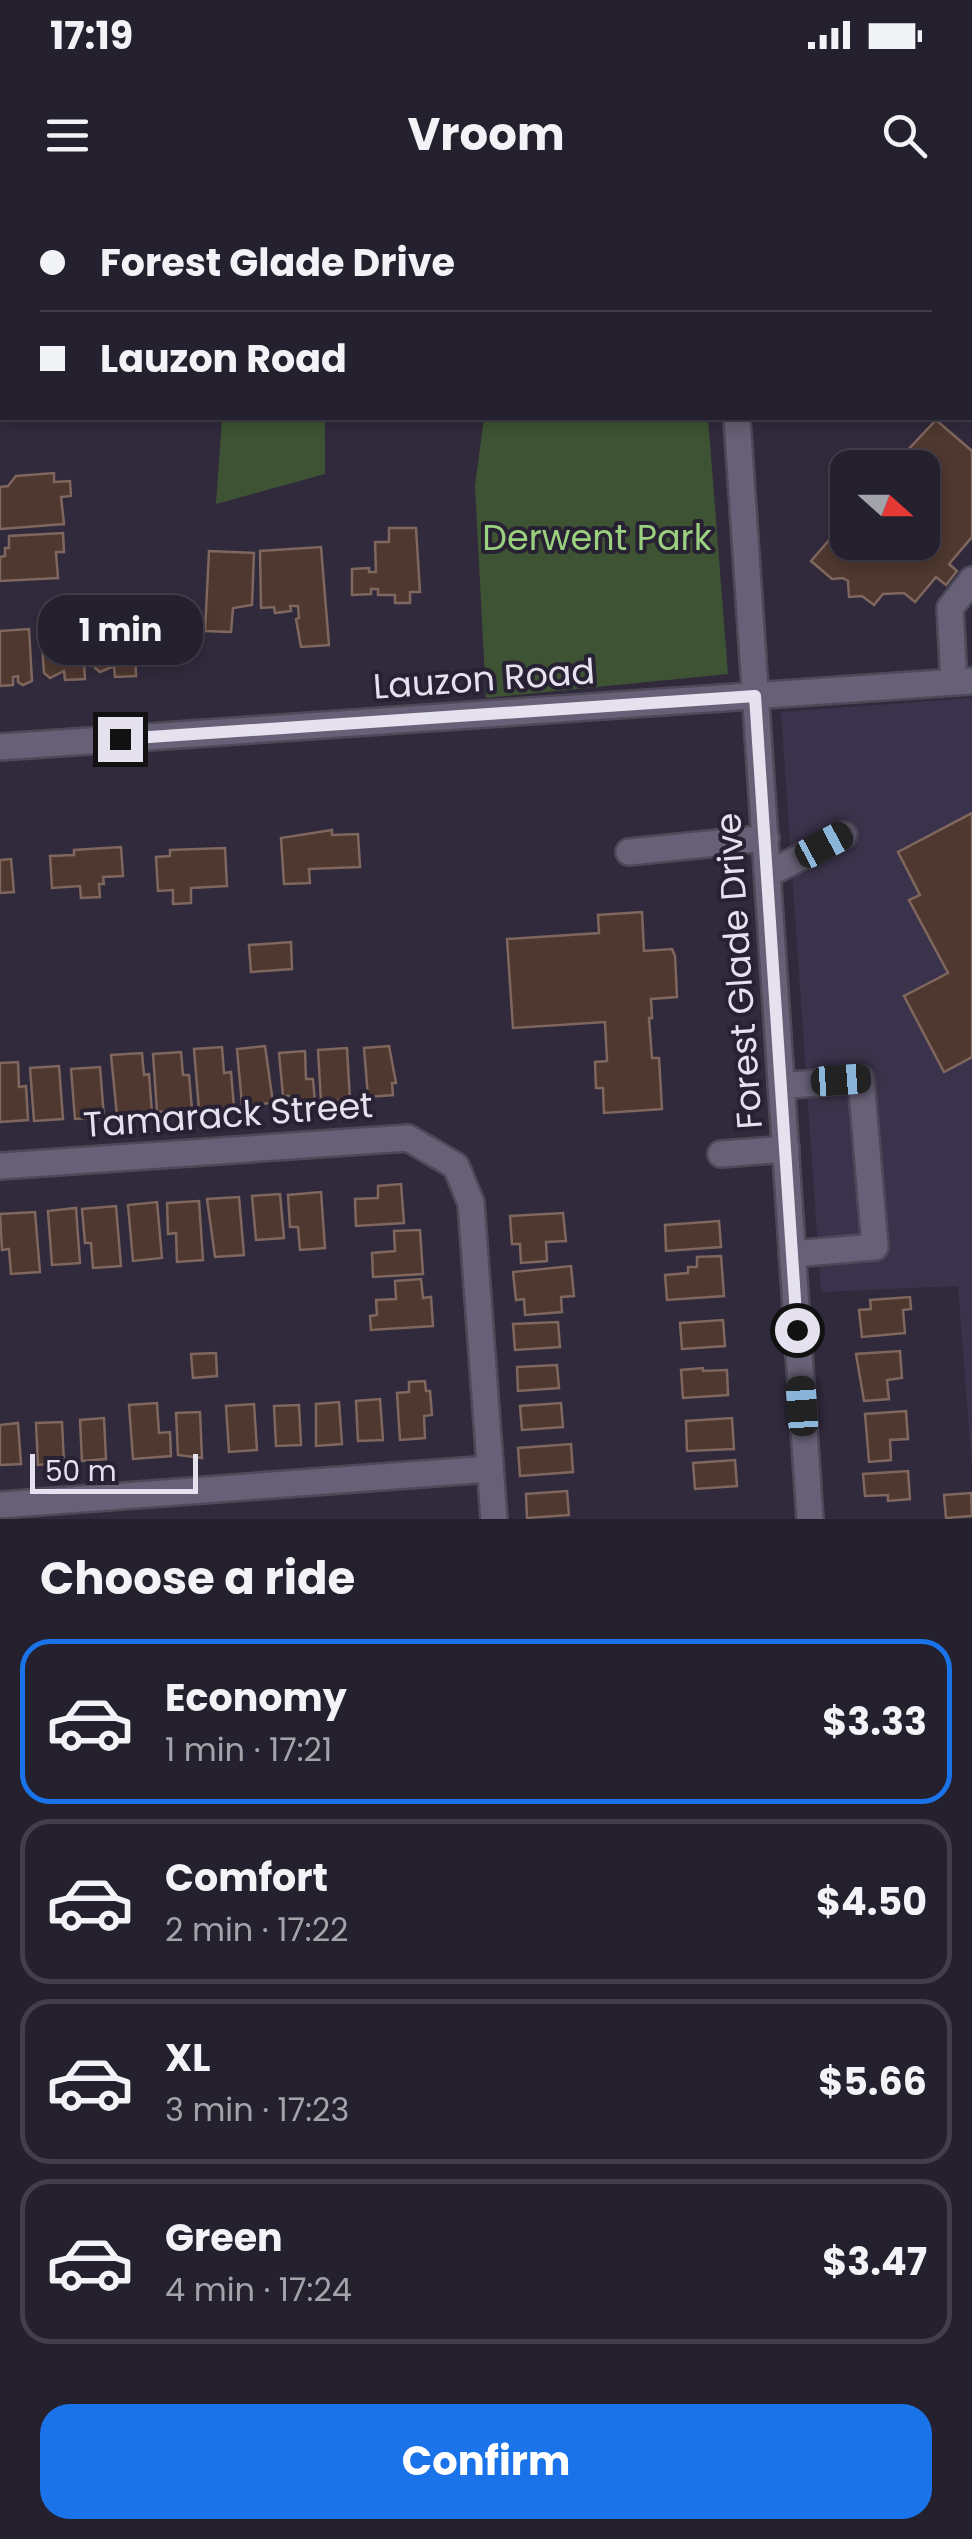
<!DOCTYPE html>
<html lang="en">
<head>
<meta charset="utf-8">
<style>
	body { margin:0; font-family:Poppins,sans-serif; background:#2d2836; color:#f1f3f6; height:100vh; display:flex; flex-direction:column; font-size:38px; white-space:nowrap }
	* { box-sizing:border-box; margin:0 }
	p { font-size:32px; color:#a3a3aa }
	.icon { flex:none; width:55px; height:55px; fill:none; stroke:currentColor; stroke-width:2; stroke-linecap:round; stroke-linejoin:round }
	.map { position:relative; height:1319px; overflow:hidden }
	.details { display:flex; flex-direction:column; background:#25202e; flex:1 }
	.details>* { flex:none }
	.guide { position:absolute; left:0px; top:0px; width:972px; height:220px; box-shadow:0 5px 15px #0003,0 0 0 2px #423e4a; display:grid; align-content:center; height:220px; padding:0 40px; background:#25202e }
	.needle { width:65px; rotate:111deg }
	.buttons { position:absolute; left:830px; top:250px; display:grid; gap:20px }
	.buttons a { display:grid; place-items:center; width:110px; height:110px; border-radius:20px; background:#25202e; box-shadow:0 5px 15px #0003,0 0 0 2px #423e4a; font-size:50px }
	.scale { position:absolute; left:30px; bottom:25px; width:168px; box-sizing:border-box; padding-left:10px; border:5px solid #e5e1ee; border-top:0; font-size:28px; line-height:35px; white-space:nowrap; color:#e5e1ee; -webkit-text-stroke:8px #272133; paint-order:stroke }
	.end { position:absolute; width:45px; height:45px; margin:-22px; border:12px solid #e5e1ee; background:#111; box-shadow:0 0 0 5px #111 }
	.from { border-radius:50% }
	.bubble { position:absolute; height:70px; border-radius:30px; background:#25202e; box-shadow:0 5px 15px #0003,0 0 0 2px #423e4a; font-size:32px; font-weight:700; line-height:70px; text-align:center }
	.car { position:absolute; width:30px; height:60px; margin:-30px -15px; border-radius:12px; box-shadow:0 0 8px 2px #0007; background:linear-gradient(#222 24%,#8ab4d8 0 40%,#222 0 76%,#8ab4d8 0 86%,#222 0) }
	.guide b { display:flex; align-items:center; gap:35px; height:95px; font-size:38px }
	.guide b+b { border-top:2px solid #423e4a }
	.guide i { width:25px; height:25px; background:#f1f3f6 }
	ul { padding:0; list-style:none }
	li { display:flex; align-items:center; gap:30px; height:165px; margin:0 20px 15px; padding:0 20px; border:5px solid #423e4a; border-radius:30px }
	li div { flex:1 }
	li b { display:block; font-size:38px }
	li em { font-style:normal; font-weight:700 }
	li.active { border-color:#1a73e8 }
	li>.icon { width:90px; height:90px; stroke-width:1.5 }
	h2 { padding:0 40px; font-size:45px; line-height:120px }
	.primary-button { display:flex; gap:20px; margin-top:auto; padding:20px 40px }
	.primary-button a { flex:1; height:115px; border-radius:30px; background:#1a73e8; color:#fff; font-size:40px; font-weight:700; line-height:115px; text-align:center }
	.status { display:flex; justify-content:space-between; align-items:center; height:70px; padding:0 50px; background:#25202e; direction:ltr }
	.status svg { height:28px; fill:currentColor }
	header { display:flex; justify-content:space-between; align-items:center; height:130px; padding:0 40px; background:#25202e; font-size:45px; font-weight:700 }
	.map>svg:first-child { display:block }
	.built { fill:#3b334b }
	.park { fill:#3e5333 }
	.building { fill:#4e382f; stroke:#7f675d; stroke-width:2.5 }
	.lines { fill:none; stroke-linecap:round; stroke-linejoin:round }
	.minor-casing { stroke:#4e4959; stroke-width:30 }
	.minor { stroke:#676076; stroke-width:25 }
	.route { stroke:#e5e1ee; stroke-width:12 }
	.labels { text-anchor:middle; stroke-width:8; stroke-linejoin:round; paint-order:stroke }
	.park-label { font-size:35px; fill:#9ad07e; stroke:#272133 }
	.street-label { font-size:35px; fill:#e5e1ee; stroke:#272133 }
</style>
</head>
<body>
<div class="status"><b>17:19</b><svg viewBox="0 0 49 12"><path d="M0 12V9h3v3zM5 12V6h3v6zM10 12V3h3v9zM15 12V0h3v12zM26 1h20v11H26zM47 4h2v5h-2z"/></svg></div>
<header><svg class="icon" aria-label="menu" viewBox="0 0 24 24"><path d="M4 6h16M4 12h16M4 18h16"/></svg>Vroom<svg class="icon" aria-label="search" viewBox="0 0 24 24"><circle cx="10" cy="10" r="6"/><path d="M15 15l6 6"/></svg></header>
<div class="map">
<svg width="972" height="1319" viewBox="0 0 972 1319">
	<rect width="100%" height="100%" fill="#312a3d"/>
	<path class="built" d="M972 498V1268L958 1086 821 1092 781 512Z"/>
	<g class="park">
		<path d="M0 0H686V2H2L0 154Z"/>
		<path d="M222 218H325V274L216 304Z"/>
		<path d="M484 218H708L728 474 486 498 475 286Z"/>
	</g>
	<g class="building">
		<path d="M936 220 972 251V337L949 364 957 371 946 385 936 377 915 402 904 393 883 394 874 405 862 396 849 397 848 381 843 378 832 379 811 361 848 318V342H922V268H891Z"/>
		<path d="M54 273V282L70 281 71 296 61 297 64 324 0 329V287L8 286 16 276Z"/>
		<path d="M389 328H416L420 392H410V403H395V395H378V389H371V394L352 395V369L369 368V372H376L375 342H389Z"/>
		<path d="M63 333 64 352H56L58 378 0 381V357L5 356V348H9V336Z"/>
		<path d="M321 347 329 445 301 447 296 419 299 418 298 406H290L291 411 275 413 274 407 261 408 260 351Z"/>
		<path d="M209 351 254 353 252 405 233 408 231 432 205 431Z"/>
		<path d="M189 407 192 458 188 462 178 460V455L171 456V464L146 465V409Z"/>
		<path d="M134 423 136 476 115 477 114 466 100 472 95 468 93 425Z"/>
		<path d="M29 429 32 481 23 485 18 482V476L13 477V485L0 486V431Z"/>
		<path d="M82 429 85 479 65 480 64 471 50 478 44 473 41 431Z"/>
		<path d="M972 613V857L944 872 904 796 948 773 909 700 920 695 898 652Z"/>
		<path d="M332 630V635L358 634 360 667 309 669 310 683 284 684 281 638Z"/>
		<path d="M121 647 123 676 103 677 104 684H99L100 697 81 698 80 686 52 688 50 656 74 655V650Z"/>
		<path d="M225 648 227 686 191 688V703L173 704V690L158 691 156 657 170 656V650Z"/>
		<path d="M11 659 14 692 0 693V660Z"/>
		<path d="M642 712 644 751 672 749 675 756 677 797 651 799 652 818H649L652 858H659L662 909 604 913 603 888H596L595 862 607 861 605 822 513 828 507 739 599 733 598 715Z"/>
		<path d="M291 742 292 769 251 772 249 745Z"/>
		<path d="M265 846 273 903 242 905 237 849Z"/>
		<path d="M389 846 396 883H392L393 895 368 897 364 848Z"/>
		<path d="M222 847 224 873 231 872 234 907 199 910 194 849Z"/>
		<path d="M347 848 350 900 321 902 318 850Z"/>
		<path d="M305 851 306 879H313L315 903 294 904 293 896H283L279 853Z"/>
		<path d="M181 852 183 875H189L192 910 157 912 153 854Z"/>
		<path d="M142 853 144 875 149 874 152 913 117 916 111 855Z"/>
		<path d="M18 862 19 887 26 886 28 920 0 922V863Z"/>
		<path d="M59 866 63 919 34 921 30 868Z"/>
		<path d="M100 867 104 917 75 919 71 869Z"/>
		<path d="M401 984 404 1023 356 1026 355 999 378 998V986Z"/>
		<path d="M321 992 325 1048 300 1050 298 1027H290L288 995Z"/>
		<path d="M280 994 284 1038 256 1040 252 996Z"/>
		<path d="M239 997 244 1055 215 1057 207 999Z"/>
		<path d="M199 1001 203 1060 177 1062 176 1033 168 1034 167 1003Z"/>
		<path d="M157 1002 162 1058 133 1061 128 1005Z"/>
		<path d="M116 1006 121 1066 93 1068 91 1043H85L82 1009Z"/>
		<path d="M76 1008 80 1063 52 1065 48 1011Z"/>
		<path d="M35 1012 40 1072 11 1074 9 1049 2 1050 0 1014Z"/>
		<path d="M563 1013 566 1041 546 1042 547 1061 521 1063 520 1044H512L510 1016Z"/>
		<path d="M719 1021 721 1047 666 1051 665 1025Z"/>
		<path d="M420 1030 423 1074 373 1077 372 1053 395 1051 394 1031Z"/>
		<path d="M721 1056 724 1096 667 1100 665 1075 688 1073V1067H697V1057Z"/>
		<path d="M571 1066 574 1096 561 1097 562 1112 525 1115 524 1099 516 1100 513 1072Z"/>
		<path d="M421 1079 423 1098 431 1097 433 1126 371 1130 370 1116 377 1115 376 1100 396 1099 395 1081Z"/>
		<path d="M910 1097 911 1109 903 1110 905 1133 862 1137 859 1110 871 1109 870 1100Z"/>
		<path d="M723 1120 725 1146 682 1149 680 1123Z"/>
		<path d="M558 1122 560 1147 515 1150 513 1124Z"/>
		<path d="M900 1151 902 1178 887 1180 889 1199 864 1201 856 1154Z"/>
		<path d="M216 1153 217 1176 193 1178 191 1154Z"/>
		<path d="M557 1165 559 1188 518 1191 517 1167Z"/>
		<path d="M703 1168V1171L727 1170 728 1195 683 1198 681 1170Z"/>
		<path d="M425 1181 426 1191H430L432 1215 424 1216 425 1238 400 1240 397 1193 409 1192V1182Z"/>
		<path d="M380 1199 383 1240 358 1241 356 1201Z"/>
		<path d="M339 1202 342 1244 316 1246V1204Z"/>
		<path d="M157 1203 159 1233 170 1232 171 1256 133 1259 129 1205Z"/>
		<path d="M561 1203 563 1227 522 1230 520 1206Z"/>
		<path d="M254 1204 257 1250 229 1252 226 1206Z"/>
		<path d="M299 1205 301 1245 276 1246 274 1206Z"/>
		<path d="M906 1211 908 1239 890 1240 891 1260 869 1262 865 1214Z"/>
		<path d="M200 1212 202 1258 178 1255 176 1213Z"/>
		<path d="M104 1218 106 1259 82 1261 80 1220Z"/>
		<path d="M732 1218 734 1249 687 1251 686 1221Z"/>
		<path d="M62 1222 64 1263 62 1269H48V1264L38 1265 36 1223Z"/>
		<path d="M18 1223 21 1264 0 1265V1225Z"/>
		<path d="M571 1244 573 1272 520 1276 518 1248Z"/>
		<path d="M735 1260 737 1286 695 1289 693 1263Z"/>
		<path d="M908 1271 910 1299 888 1301V1295L865 1296 863 1274Z"/>
		<path d="M567 1291 569 1315 527 1318 526 1294Z"/>
		<path d="M971 1293 972 1316 946 1318 944 1295Z"/>
	</g>
	<g class="lines">
		<g class="minor-casing">
			<g id="minor">
				<path d="M710 0 711 2"/>
				<path d="M737 218 810 1319"/>
				<path d="M954 482 950 408 972 380"/>
				<path d="M0 547 972 481"/>
				<path d="M629 652 766 638"/>
				<path d="M768 674 844 635"/>
				<path d="M781 886 861 879 875 1047 792 1054"/>
				<path d="M721 954 786 949"/>
				<path d="M0 966 408 938 456 966 471 1003 494 1319"/>
				<path d="M0 1305 490 1269"/>
			</g>
		</g>
		<use href="#minor" class="minor"/>
	</g>
	<g class="lines">
		<path class="route" d="M120 539 755 496 797 1130"/>
	</g>
	<g class="labels">
		<g class="park-label">
			<text x="597" y="350">Derwent Park</text>
		</g>
		<g class="street-label">
			<text transform="translate(484 479) rotate(-4)" y="12">Lauzon Road</text>
			<text transform="translate(739 771) rotate(-94)" y="12">Forest Glade Drive</text>
			<text transform="translate(228 915) rotate(-4)" y="12">Tamarack Street</text>
		</g>
	</g>
</svg>
<div class="buttons">
<a><svg class="needle" viewBox="-14 -14 28 28"><path d="M0-13l5 13h-10z" fill="#e53935"/><path d="M0 13l5-13h-10z" fill="#a3a3aa"/></svg></a>
</div>
<div class="scale">50 m</div>
<i class="end from" style="left:797px;top:1130px"></i>
<i class="end" style="left:120px;top:539px"></i>
<div class="bubble" style="left:38px;top:395px;width:165px">1 min</div>
<i class="car" style="left:824px;top:645px;rotate:62deg"></i>
<i class="car" style="left:841px;top:880px;rotate:86deg"></i>
<i class="car" style="left:802px;top:1206px;rotate:356deg"></i>
<div class="guide">
<b><i class="from"></i>Forest Glade Drive</b>
<b><i></i>Lauzon Road</b>
</div>
</div>
<section class="details">
<h2>Choose a ride</h2>
<ul>
<li class="active"><svg class="icon" aria-label="car" viewBox="0 0 24 24"><path d="M5 17H2v-5l4-1 3-4h7l3 4 3 1v5h-3M9 17h6M6 11h13"/><circle cx="7" cy="17" r="2"/><circle cx="17" cy="17" r="2"/></svg><div><b>Economy</b><p>1 min · 17:21</p></div><em>$3.33</em></li>
<li><svg class="icon" aria-label="car" viewBox="0 0 24 24"><path d="M5 17H2v-5l4-1 3-4h7l3 4 3 1v5h-3M9 17h6M6 11h13"/><circle cx="7" cy="17" r="2"/><circle cx="17" cy="17" r="2"/></svg><div><b>Comfort</b><p>2 min · 17:22</p></div><em>$4.50</em></li>
<li><svg class="icon" aria-label="car" viewBox="0 0 24 24"><path d="M5 17H2v-5l4-1 3-4h7l3 4 3 1v5h-3M9 17h6M6 11h13"/><circle cx="7" cy="17" r="2"/><circle cx="17" cy="17" r="2"/></svg><div><b>XL</b><p>3 min · 17:23</p></div><em>$5.66</em></li>
<li><svg class="icon" aria-label="car" viewBox="0 0 24 24"><path d="M5 17H2v-5l4-1 3-4h7l3 4 3 1v5h-3M9 17h6M6 11h13"/><circle cx="7" cy="17" r="2"/><circle cx="17" cy="17" r="2"/></svg><div><b>Green</b><p>4 min · 17:24</p></div><em>$3.47</em></li>
</ul>
<div class="primary-button"><a>Confirm</a></div>
</section>
</body>
</html>
